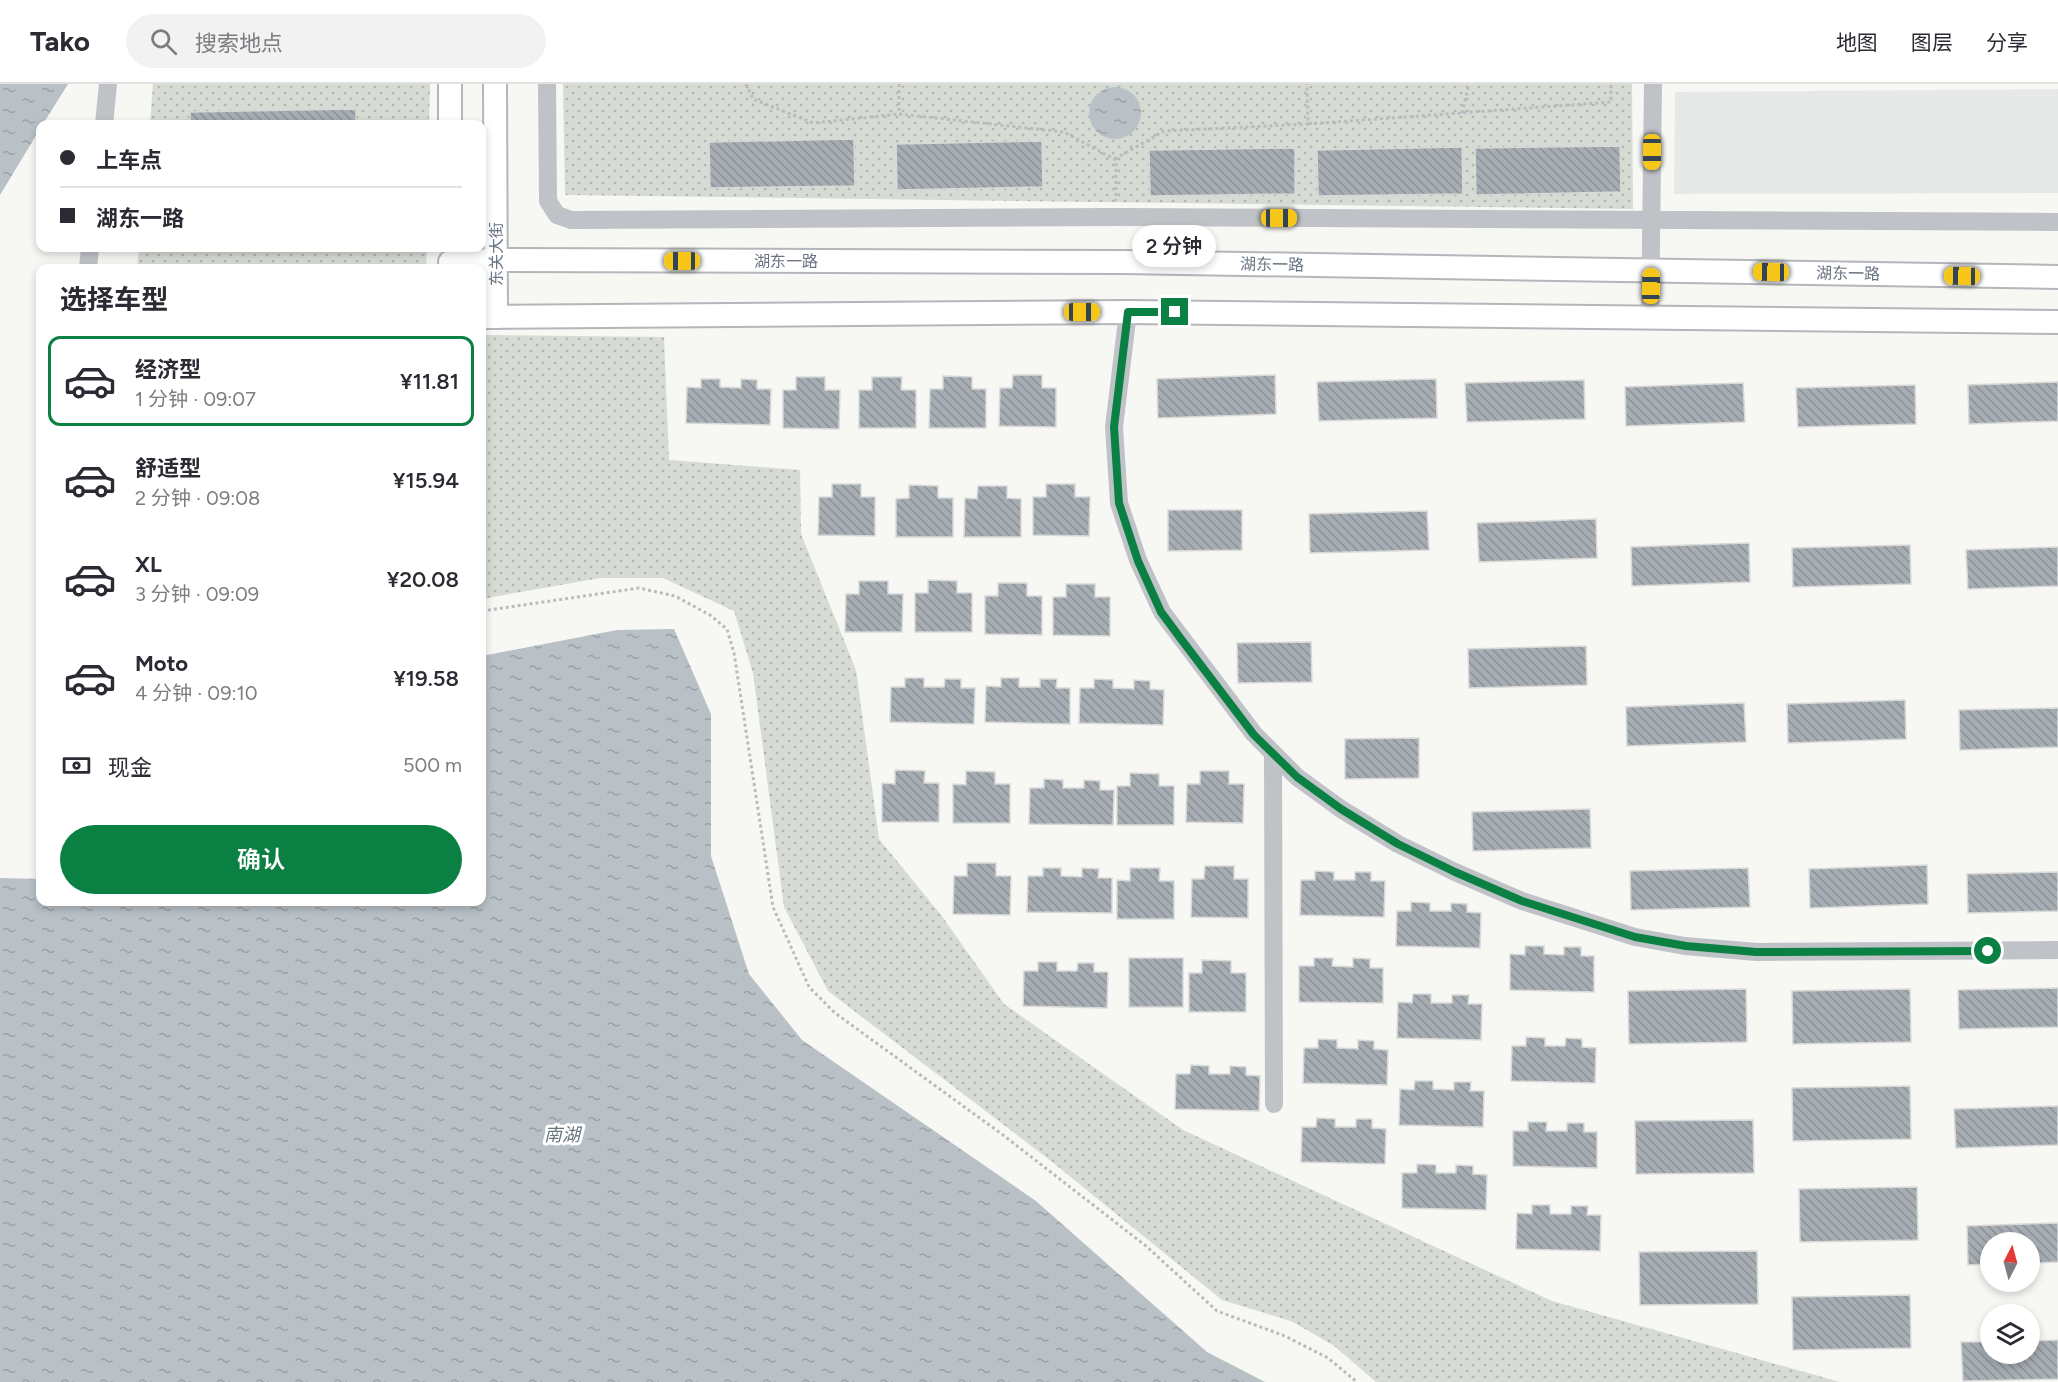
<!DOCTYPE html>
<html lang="zh">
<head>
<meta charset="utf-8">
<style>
	body { margin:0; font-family:Figtree,"Noto Sans SC",sans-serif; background:#f2f2f3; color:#2b2b33; height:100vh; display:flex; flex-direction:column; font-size:22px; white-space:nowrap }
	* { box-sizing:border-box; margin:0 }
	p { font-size:20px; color:#7c7c81 }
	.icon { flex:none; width:33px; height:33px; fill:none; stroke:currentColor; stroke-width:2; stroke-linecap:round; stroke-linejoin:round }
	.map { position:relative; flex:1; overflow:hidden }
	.details { position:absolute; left:36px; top:180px; width:450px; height:642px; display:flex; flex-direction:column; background:#fff; border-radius:12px; box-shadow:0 3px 9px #0003 }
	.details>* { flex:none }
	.hud { position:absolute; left:36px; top:36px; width:450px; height:132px; border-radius:12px; box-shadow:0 3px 9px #0003; display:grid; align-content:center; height:132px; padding:0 24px; background:#fff }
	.needle { width:39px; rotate:6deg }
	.buttons { position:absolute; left:1980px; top:1148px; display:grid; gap:12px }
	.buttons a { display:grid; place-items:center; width:60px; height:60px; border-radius:50%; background:#fff; box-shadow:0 3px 9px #0003; font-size:30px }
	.end { position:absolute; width:27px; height:27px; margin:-14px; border:8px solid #0b8043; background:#fff; box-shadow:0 0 0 3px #fff }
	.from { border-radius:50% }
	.bubble { position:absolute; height:42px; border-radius:21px; background:#fff; box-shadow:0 3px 9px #0003; font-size:20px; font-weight:600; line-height:42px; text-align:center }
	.car { position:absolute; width:18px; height:36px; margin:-18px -9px; border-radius:8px; box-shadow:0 0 4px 2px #0007; background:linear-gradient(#f5c518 24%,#345 0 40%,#f5c518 0 76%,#345 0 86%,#f5c518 0) }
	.hud b { display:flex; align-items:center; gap:21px; height:57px; font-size:22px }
	.hud b+b { border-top:2px solid #e1e1e2 }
	.hud i { width:15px; height:15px; background:#2b2b33 }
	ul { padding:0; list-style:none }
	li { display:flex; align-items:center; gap:18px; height:90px; margin:0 12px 9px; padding:0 12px; border:3px solid transparent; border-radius:12px }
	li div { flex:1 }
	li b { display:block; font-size:22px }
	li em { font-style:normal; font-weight:600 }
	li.selected { border-color:#0b8043 }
	li>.icon { width:54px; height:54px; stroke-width:1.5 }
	h2 { padding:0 24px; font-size:27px; line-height:72px }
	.pay { display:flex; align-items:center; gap:15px; height:66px; padding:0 24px; font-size:22px }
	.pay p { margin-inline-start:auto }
	.cta { display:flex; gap:12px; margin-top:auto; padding:12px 24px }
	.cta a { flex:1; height:69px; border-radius:36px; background:#0b8043; color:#fff; font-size:24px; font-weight:600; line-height:69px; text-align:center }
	header { display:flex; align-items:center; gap:36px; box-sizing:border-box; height:84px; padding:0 30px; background:#fff; border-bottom:2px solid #e1e1e2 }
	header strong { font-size:28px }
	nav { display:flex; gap:33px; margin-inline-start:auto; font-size:21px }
	.search { width:420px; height:54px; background:#f2f2f3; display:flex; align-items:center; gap:15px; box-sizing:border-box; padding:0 21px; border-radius:33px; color:#7c7c81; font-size:22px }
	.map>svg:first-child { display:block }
	.built { fill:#e7e9e8 }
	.grass { fill:url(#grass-dots) }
	.water { fill:url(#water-ripples) }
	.building { fill:url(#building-back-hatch); stroke:#d8d9d7; stroke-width:1.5 }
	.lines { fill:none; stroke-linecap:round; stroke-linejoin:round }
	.major-casing { stroke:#b3b6ba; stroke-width:26 }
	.path { stroke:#b9bbbe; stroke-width:3; stroke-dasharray:3 3; stroke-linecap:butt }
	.minor { stroke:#bfc2c6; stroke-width:18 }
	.major { stroke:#fff; stroke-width:22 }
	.route { stroke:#0b8043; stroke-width:8 }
	.labels { text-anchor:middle; stroke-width:6; stroke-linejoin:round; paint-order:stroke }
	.street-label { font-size:16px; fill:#6a7582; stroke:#fff }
	.water-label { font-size:18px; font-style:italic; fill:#66757e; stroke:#fff }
</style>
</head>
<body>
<header>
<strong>Tako</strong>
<div class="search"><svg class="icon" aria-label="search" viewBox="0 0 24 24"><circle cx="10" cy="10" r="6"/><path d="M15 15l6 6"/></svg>搜索地点</div>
<nav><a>地图</a><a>图层</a><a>分享</a></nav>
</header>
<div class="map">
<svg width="2058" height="1298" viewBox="0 0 2058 1298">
	<defs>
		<pattern id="grass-dots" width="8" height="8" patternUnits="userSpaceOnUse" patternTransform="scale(1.5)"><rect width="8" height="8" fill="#d6dbd4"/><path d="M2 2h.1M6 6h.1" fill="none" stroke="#b2b6b1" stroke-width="1.8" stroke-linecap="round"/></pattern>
		<pattern id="water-ripples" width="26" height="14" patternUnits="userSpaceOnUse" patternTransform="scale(1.5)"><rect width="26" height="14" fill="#b9c1c6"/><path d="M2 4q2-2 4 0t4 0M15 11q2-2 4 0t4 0" fill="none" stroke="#9aa1a6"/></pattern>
		<pattern id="building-back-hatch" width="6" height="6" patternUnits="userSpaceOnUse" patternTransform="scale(1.5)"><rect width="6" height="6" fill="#a6adb3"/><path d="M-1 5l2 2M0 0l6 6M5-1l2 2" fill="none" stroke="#8b9197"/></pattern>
	</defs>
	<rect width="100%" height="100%" fill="#f7f7f4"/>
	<path class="built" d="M2058 5V109L1674 110 1675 8Z"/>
	<g class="grass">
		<path d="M153 0H430L429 40H150Z"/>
		<path d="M563 0H1632L1633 125 565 111Z"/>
		<path d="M139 164H427L426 184H137Z"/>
		<path d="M482 251 664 253 669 376 800 386 801 450 856 586 879 755 941 831 1004 920 1183 1046 1552 1217 1840 1298H1376L1333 1261 1291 1237 1222 1216 1051 1077 828 907 784 823 753 589 734 527 663 494H600L482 515Z"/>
	</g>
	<g class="water">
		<path d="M0 0H68L43 40H40V45L0 111Z"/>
		<circle cx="1115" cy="29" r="26"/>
		<path d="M674 545 711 630V772L749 890 802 956 1036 1117 1207 1268 1265 1298H0V794L40 795V818H482V572L617 546Z"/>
	</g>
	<g class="building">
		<path d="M356 25V40H190V28Z"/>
		<path d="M854 55 855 102 710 104 709 58Z"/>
		<path d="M1042 57 1043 103 897 106 896 60Z"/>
		<path d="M1620 62 1621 108 1476 111 1475 64Z"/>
		<path d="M1462 63 1463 110 1318 112 1317 66Z"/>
		<path d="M1295 64V110L1150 112 1149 66Z"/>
		<path d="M1013 291H1042V304H1056V343L999 342 1000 304H1012Z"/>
		<path d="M1275 291 1276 330 1158 334 1157 295Z"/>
		<path d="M943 292 972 293V305H986V344H929L930 305H943Z"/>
		<path d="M796 293H825V306H840L839 345 783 344V306H796Z"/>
		<path d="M872 293H902L901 306H916V344H859V306H872Z"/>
		<path d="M701 295H720V303L741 304V295L757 296V305H771L770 341 686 339 687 303 701 304Z"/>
		<path d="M1436 295 1437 334 1319 337 1317 298Z"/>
		<path d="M1584 296 1585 335 1467 338 1465 299Z"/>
		<path d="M2058 298V337L1969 340 1968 301Z"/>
		<path d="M1743 299 1745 338 1626 342 1625 303Z"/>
		<path d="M1915 301 1916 340 1798 343 1796 304Z"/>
		<path d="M832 400H861V413H875V452L818 451 819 413H832Z"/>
		<path d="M1046 400H1075V413H1090L1089 452 1033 451V413H1046Z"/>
		<path d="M909 401 938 402V414H953V453H896V415L909 414Z"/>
		<path d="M978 402H1007V414L1021 415V453H964L965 414 977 415Z"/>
		<path d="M1168 426H1242V466L1168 467Z"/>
		<path d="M1427 427 1429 466 1310 469 1309 430Z"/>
		<path d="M1596 435 1597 474 1479 478 1477 439Z"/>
		<path d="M1749 459 1750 498 1632 502 1631 463Z"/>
		<path d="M1910 461 1911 500 1793 503 1792 464Z"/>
		<path d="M2058 463V502L1968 505 1966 466Z"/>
		<path d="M928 496 957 497V509H972V548H915V509H928Z"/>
		<path d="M859 497H888V510H903L902 548H845L846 510H859Z"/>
		<path d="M998 499H1027V512H1042V551L985 550V512H998Z"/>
		<path d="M1066 500H1095V513H1110V552L1053 551V513H1066Z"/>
		<path d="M1311 558 1312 598 1238 599 1237 559Z"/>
		<path d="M1586 562 1587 601 1469 604 1468 565Z"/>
		<path d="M905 594H924V603H944L945 595H961V604H975L974 640 890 638 891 603H905Z"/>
		<path d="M1001 594H1019V603H1040V595H1057L1056 604H1070V640L985 638 986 602 1001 603Z"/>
		<path d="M1094 595 1113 596V604L1134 605V596L1150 597V605L1164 606 1163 641 1079 639 1080 604H1094Z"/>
		<path d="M1905 616 1906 655 1788 659 1787 620Z"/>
		<path d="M1744 619 1746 658 1627 662 1626 623Z"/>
		<path d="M2058 624V663L1960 666 1959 626Z"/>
		<path d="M1419 654V694L1345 695V655Z"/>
		<path d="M895 686 925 687 924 699H939V738H882V699L895 700Z"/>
		<path d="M966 687 995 688V700H1010V739H953V700L966 701Z"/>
		<path d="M1200 687H1229V700H1244L1243 739 1186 738 1187 700H1200Z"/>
		<path d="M1130 689 1159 690V702H1174V741H1117V702H1130Z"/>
		<path d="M1044 695 1063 696V704H1084V696L1100 697V706H1114L1113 741 1029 740 1030 704H1044Z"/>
		<path d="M1590 725 1591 764 1473 767 1472 728Z"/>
		<path d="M967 779H996V792H1011L1010 831 953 830 954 792H967Z"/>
		<path d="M1927 781 1928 820 1810 824 1809 785Z"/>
		<path d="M1205 782H1234V795H1248V834L1191 833 1192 795H1204Z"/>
		<path d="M1043 784H1061V792L1082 793V784L1099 785 1098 794H1112V829L1027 828 1028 792H1043Z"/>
		<path d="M1130 784H1160L1159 797H1174V835H1117V796L1130 797Z"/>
		<path d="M1748 784 1750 823 1631 826 1630 787Z"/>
		<path d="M1315 787 1334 788V796H1355V788H1371V797H1385L1384 833 1300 831 1301 796H1315Z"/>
		<path d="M2058 788V827L1968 829 1967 790Z"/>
		<path d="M1411 818 1430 819V827H1451V819L1467 820V828L1481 829 1480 864 1396 862 1397 827H1411Z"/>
		<path d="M1525 862H1544V870L1564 871V863H1581V872H1594V908L1510 906V870L1525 871Z"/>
		<rect x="1129" y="874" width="54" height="49"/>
		<path d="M1314 874H1333L1332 882 1353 883V874L1370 875V884H1383V919L1299 918V882H1314Z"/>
		<path d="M1202 876 1231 877V889H1246V928H1189V889H1202Z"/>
		<path d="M1038 878H1057V887H1077L1078 879H1094V888H1108L1107 924 1023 922 1024 887H1038Z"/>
		<path d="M2058 904V943L1959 945 1958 906Z"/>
		<path d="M1746 905 1747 958 1629 960 1628 907Z"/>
		<path d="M1910 905 1911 958 1793 960 1792 907Z"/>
		<path d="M1413 910H1431V919H1452V911H1469L1468 920H1482L1481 956 1397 954 1398 918 1412 919Z"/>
		<path d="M1526 953 1545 954V962H1565L1566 954 1582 955V963L1596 964 1595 999 1511 997 1512 962H1526Z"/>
		<path d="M1318 955 1337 956V964L1358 965V956L1374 957V965L1388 966 1387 1001 1303 999 1304 964H1318Z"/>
		<path d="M1191 981 1209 982V990H1230V982L1246 983V991L1260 992 1259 1027 1175 1025 1176 990H1190Z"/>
		<path d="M1415 997H1433V1005L1454 1006V998H1471L1470 1007H1484L1483 1043 1399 1041 1400 1005 1414 1006Z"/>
		<path d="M1910 1002 1911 1055 1793 1057 1792 1004Z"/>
		<path d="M2058 1022V1061L1956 1064 1954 1025Z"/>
		<path d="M1317 1034 1335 1035V1043H1356V1035H1372V1044L1386 1045 1385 1080 1301 1078 1302 1043H1316Z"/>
		<path d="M1753 1036 1754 1089 1636 1090 1635 1037Z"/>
		<path d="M1528 1038H1547L1546 1047H1567V1039H1584V1048H1597V1084L1513 1082V1047H1528Z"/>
		<path d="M1417 1080 1436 1081V1089H1456V1081L1473 1082V1090L1487 1091 1486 1126 1402 1124V1089H1417Z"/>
		<path d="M1917 1103 1918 1156 1800 1158 1799 1105Z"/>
		<path d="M1532 1121H1550V1130H1571V1122H1588L1587 1131H1601L1600 1167 1516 1165 1517 1129 1532 1130Z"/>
		<path d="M2058 1139V1178L2030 1179V1158H1990V1180L1968 1181 1967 1142Z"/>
		<path d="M1757 1167 1758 1220 1640 1221 1639 1168Z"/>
		<path d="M1910 1211 1911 1264 1793 1266 1792 1213Z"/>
		<path d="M2058 1256V1295L1963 1297 1961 1258H1990V1269H2030V1257Z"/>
	</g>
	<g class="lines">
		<g class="major-casing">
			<g id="major">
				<path d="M495 0 496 233"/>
				<path d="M450 40V0"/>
				<path d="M450 178 496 176 1123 178 2058 193"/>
				<path d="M482 233 1128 228 2058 238"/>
			</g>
		</g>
		<g class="path">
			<path d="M746 0 753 15 813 39 899 30"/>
			<path d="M899 0V30L1064 48 1116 76V117"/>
			<path d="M1462 29 1469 0"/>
			<path d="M1308 40 1611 18V0"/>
			<path d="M1115 75 1164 47 1308 40 1307 0"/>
			<path d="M482 527 639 504 675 512 710 531 727 545 734 569 773 823 809 903 835 929 1003 1051 1146 1162 1217 1227 1285 1252 1328 1274 1357 1298"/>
		</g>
		<g class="minor">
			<path d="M547 0 548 117 557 131 571 136 1116 133 2058 138"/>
			<path d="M104 40 108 0"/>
			<path d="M88 184 90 164"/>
			<path d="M1128 228 1114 343 1119 419 1138 476 1162 528 1254 650 1297 693 1341 725 1398 760 1455 788 1522 817 1635 853 1685 862 1757 868 2058 866"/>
			<path d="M1650 234 1653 0"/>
			<path d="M1273 669 1274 1020"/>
		</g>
		<use href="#major" class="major"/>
	</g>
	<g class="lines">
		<path class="route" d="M1175 228H1128L1114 343 1119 419 1138 477 1161 528 1181 555 1254 651 1297 693 1341 725 1398 760 1455 788 1522 817 1635 853 1686 862 1756 868 1988 867"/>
	</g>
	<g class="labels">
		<g class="street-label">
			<text transform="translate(496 170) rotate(-90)" y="6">东关大街</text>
			<text x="786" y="183">湖东一路</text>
			<text transform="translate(1272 180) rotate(1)" y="6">湖东一路</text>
			<text transform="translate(1848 189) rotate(1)" y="6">湖东一路</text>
		</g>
		<g class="water-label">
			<text x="562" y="1057">南湖</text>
		</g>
	</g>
</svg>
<div class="buttons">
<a><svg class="needle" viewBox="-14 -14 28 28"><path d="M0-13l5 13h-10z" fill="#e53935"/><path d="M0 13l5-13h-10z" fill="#7c7c81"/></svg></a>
<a><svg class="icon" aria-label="layers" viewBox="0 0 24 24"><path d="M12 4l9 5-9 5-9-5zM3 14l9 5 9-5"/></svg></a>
</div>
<i class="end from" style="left:1988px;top:867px"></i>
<i class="end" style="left:1175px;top:228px"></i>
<div class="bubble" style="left:1132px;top:141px;width:84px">2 分钟</div>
<i class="car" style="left:1652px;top:68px;rotate:180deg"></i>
<i class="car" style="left:1279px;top:134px;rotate:90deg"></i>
<i class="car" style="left:682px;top:177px;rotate:270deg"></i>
<i class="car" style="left:1771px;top:188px;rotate:271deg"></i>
<i class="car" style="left:1962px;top:192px;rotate:271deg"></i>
<i class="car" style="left:1651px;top:202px;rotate:1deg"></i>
<i class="car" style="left:1082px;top:228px;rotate:90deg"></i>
<div class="hud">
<b><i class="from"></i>上车点</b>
<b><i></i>湖东一路</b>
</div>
<section class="details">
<h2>选择车型</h2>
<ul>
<li class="selected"><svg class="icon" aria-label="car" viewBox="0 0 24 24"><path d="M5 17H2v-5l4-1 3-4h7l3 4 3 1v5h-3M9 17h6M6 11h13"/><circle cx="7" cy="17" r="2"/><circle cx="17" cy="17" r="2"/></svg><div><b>经济型</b><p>1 分钟 · 09:07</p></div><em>¥11.81</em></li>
<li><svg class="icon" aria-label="car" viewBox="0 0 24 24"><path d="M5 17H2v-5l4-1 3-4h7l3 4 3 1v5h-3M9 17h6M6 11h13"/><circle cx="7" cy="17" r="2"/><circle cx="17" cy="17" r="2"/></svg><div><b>舒适型</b><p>2 分钟 · 09:08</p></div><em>¥15.94</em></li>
<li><svg class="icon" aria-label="car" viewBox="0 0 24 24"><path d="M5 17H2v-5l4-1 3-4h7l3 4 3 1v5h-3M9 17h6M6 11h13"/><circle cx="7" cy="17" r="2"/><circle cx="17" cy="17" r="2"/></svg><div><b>XL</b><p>3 分钟 · 09:09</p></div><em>¥20.08</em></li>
<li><svg class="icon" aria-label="car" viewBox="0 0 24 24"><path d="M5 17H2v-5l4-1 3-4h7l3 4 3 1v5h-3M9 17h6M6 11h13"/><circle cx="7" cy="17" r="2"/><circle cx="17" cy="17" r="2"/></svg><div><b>Moto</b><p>4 分钟 · 09:10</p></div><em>¥19.58</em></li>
</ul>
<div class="pay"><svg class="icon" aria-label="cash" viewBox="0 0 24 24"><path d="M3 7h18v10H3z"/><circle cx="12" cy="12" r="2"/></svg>现金<p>500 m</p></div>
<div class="cta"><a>确认</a></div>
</section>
</div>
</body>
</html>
